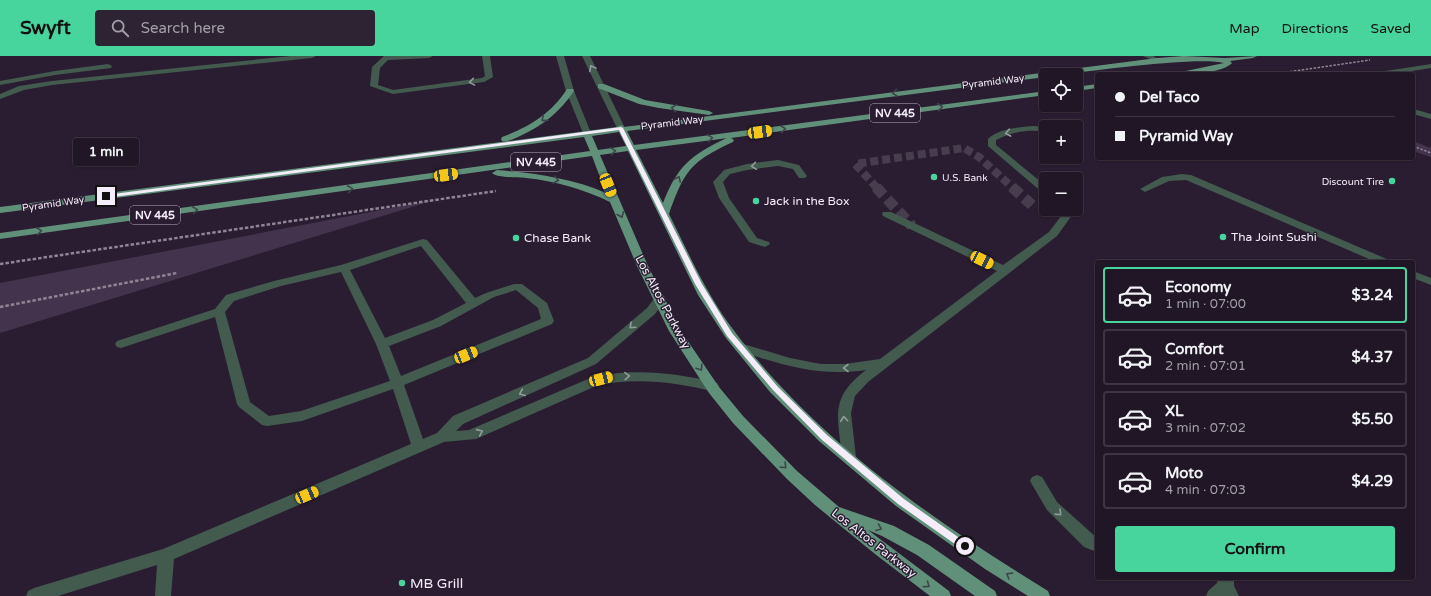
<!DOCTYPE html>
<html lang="en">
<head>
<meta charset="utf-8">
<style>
	body { margin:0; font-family:"Varela Round",sans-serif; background:#2d2332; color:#f1f3f6; height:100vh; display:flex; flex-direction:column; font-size:15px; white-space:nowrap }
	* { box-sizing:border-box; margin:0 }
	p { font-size:13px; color:#a29fa7 }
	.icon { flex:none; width:22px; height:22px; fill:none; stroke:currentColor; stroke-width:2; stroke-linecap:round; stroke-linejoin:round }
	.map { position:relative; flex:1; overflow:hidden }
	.details { position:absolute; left:1095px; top:204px; width:320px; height:320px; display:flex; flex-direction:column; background:#201625; border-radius:4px; box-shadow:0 1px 3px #0004,0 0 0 1px #3d3542 }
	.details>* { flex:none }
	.hud { position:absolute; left:1095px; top:16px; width:320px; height:88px; border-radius:4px; box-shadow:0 1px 3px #0004,0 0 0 1px #3d3542; display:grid; align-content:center; height:88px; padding:0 20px; background:#201625 }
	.buttons { position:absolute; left:1039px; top:12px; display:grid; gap:8px }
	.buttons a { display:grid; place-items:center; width:44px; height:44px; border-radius:4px; background:#201625; box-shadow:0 1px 3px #0004,0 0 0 1px #3d3542; font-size:20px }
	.end { position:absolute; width:18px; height:18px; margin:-9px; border:5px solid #f5ecfa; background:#111; box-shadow:0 0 0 2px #111 }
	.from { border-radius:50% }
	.bubble { position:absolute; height:28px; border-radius:4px; background:#201625; box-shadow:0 1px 3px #0004,0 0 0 1px #3d3542; font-size:13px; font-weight:700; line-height:28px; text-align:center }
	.car { position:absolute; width:12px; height:24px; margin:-12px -6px; border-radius:5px; box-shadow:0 0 3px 1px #0007; background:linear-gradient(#f5c518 24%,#345 0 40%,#f5c518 0 76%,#345 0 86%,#f5c518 0) }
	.hud b { display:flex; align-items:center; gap:14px; height:38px; font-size:15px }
	.hud b+b { border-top:1px solid #3d3542 }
	.hud i { width:10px; height:10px; background:#f1f3f6 }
	ul { padding:7px 0 0; list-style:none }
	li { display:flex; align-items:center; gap:12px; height:56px; margin:0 8px 6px; padding:0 12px; border:2px solid #3d3542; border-radius:4px }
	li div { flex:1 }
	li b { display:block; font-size:15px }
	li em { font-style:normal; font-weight:700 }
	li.current { border-color:#48d49d }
	li>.icon { width:36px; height:36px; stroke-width:1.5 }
	.cta { display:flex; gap:8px; margin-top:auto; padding:8px 20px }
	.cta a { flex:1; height:46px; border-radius:4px; background:#48d49d; color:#111; font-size:16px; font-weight:700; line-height:46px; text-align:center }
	header { display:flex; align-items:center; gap:24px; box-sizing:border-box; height:56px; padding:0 20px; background:#48d49d; color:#111 }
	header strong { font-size:19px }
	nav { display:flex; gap:22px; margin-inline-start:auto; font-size:14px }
	.search { width:280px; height:36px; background:#2d2332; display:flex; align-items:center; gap:10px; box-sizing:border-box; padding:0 14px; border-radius:4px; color:#a29fa7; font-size:15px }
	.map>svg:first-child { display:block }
	.green { fill:#44334c }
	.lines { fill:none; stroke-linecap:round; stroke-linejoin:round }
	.minor-tunnel-far1 { stroke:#483c4f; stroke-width:8; stroke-dasharray:8 4; stroke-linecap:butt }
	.minor-tunnel { stroke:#483c4f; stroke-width:11; stroke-dasharray:11 5.5; stroke-linecap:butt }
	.path-far1 { stroke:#8f8495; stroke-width:1.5; stroke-dasharray:2.5 1.5; stroke-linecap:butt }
	.path { stroke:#8f8495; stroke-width:2.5; stroke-dasharray:3.5 2; stroke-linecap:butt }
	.minor { fill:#435a4f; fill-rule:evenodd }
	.major { fill:#61907a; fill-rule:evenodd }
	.oneway { stroke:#939c9c }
	.oneway2 { stroke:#3d454b }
	.route { fill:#f5ecfa }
	.poi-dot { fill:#48d49d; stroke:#2a1d31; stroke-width:1.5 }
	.labels { text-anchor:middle; stroke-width:3; stroke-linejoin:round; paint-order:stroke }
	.far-street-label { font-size:10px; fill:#f5ecfa; stroke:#2a1d31 }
	.far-poi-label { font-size:10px; fill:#f5ecfa; stroke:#2a1d31; text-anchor:start }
	.shield { fill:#2a1d31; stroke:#b8aebe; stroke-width:1 }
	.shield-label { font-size:11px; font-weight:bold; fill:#f5ecfa }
	.poi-label { font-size:12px; fill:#f5ecfa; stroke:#2a1d31; text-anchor:start }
	.street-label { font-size:12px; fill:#f5ecfa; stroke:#2a1d31 }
	.near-poi-label { font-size:14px; fill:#f5ecfa; stroke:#2a1d31; text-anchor:start }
</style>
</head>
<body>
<header>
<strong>Swyft</strong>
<div class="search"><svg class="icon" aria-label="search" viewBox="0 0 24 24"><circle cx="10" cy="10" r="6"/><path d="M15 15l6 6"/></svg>Search here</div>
<nav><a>Map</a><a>Directions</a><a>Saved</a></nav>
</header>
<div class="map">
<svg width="1431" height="540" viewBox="0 0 1431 540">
	<rect width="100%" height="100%" fill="#2a1d31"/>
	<g class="green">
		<path d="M1413 85 1431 92V101L1413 95Z"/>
		<path d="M438 143 0 277V227Z"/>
	</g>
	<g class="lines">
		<path class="minor-tunnel-far1" d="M877 132 855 108 964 92 979 101 1013 132"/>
		<g class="minor-tunnel">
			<path d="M876 131 912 170"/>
			<path d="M1012 131 1032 149"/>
		</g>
		<g class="path-far1">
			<path d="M1274 18 1370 4"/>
			<path d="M1055 50 1061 49"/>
			<path d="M1413 90 1431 97"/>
		</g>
		<g class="path">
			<path d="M0 208 496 135"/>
			<path d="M0 251 177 217"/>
		</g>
		<g class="minor">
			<path d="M291 0H316L312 2 52 29 24 34 0 43V38L19 30 52 25Z"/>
			<path d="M384 0H433L429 2 388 4 380 12 378 29 393 34 482 22 485 20 482 0H490L493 21 484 26 393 38 370 30 372 11Z"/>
			<path d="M556 0H564L574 35 591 77 590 79 587 80 583 77 566 35Z"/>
			<path d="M582 0H590L625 72 624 74 621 75 617 72Z"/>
			<path d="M1143 0H1153L1161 4 1157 6Z"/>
			<path d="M108 8 112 10 111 12 55 19 0 29V25L55 15Z"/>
			<path d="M1431 8V12L1393 18H1375L1379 16Z"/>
			<path d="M1413 53 1431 58V63L1413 58Z"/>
			<path d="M1033 70 1048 71H1046V76C1029 73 1012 76 996 84V89L1046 130V138L1043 137 988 90V83C998 73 1019 71 1033 70Z"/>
			<path d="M778 104 799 109 807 120 805 122H799L793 113 778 110 747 114 730 118 723 126 729 142 757 182 769 186 770 188 765 191 749 186 719 142 713 126 724 114 747 108Z"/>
			<path d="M1182 118 1191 119 1389 204 1390 206H1376L1186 124 1169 125 1145 136 1140 133 1162 121Z"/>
			<path d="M1063 153H1074L1075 155 1057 180 868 326 855 340 851 357 856 401 854 405 849 407 844 405 842 401C838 360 829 342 866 314 817 321 782 309 736 294L734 291 736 288 740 287 790 302 821 308H845L880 303 997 215 883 160 882 158 883 156H891L1003 209 1049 176 1065 155Z"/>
			<path d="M423 183 427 184 475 242 486 237 514 228H522L547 247 554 265 552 268 404 329 423 383 437 377 453 360 588 302 647 252 656 240H664L666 243 655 258 596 308 463 368 456 375 469 374 588 323C630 311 671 317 712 325L717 327 719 330 717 333 712 335C673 326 635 321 596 330L476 383 444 386 174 503 171 540H155L157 509 58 540H26L28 535 34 532 163 493 411 388 393 333 302 365 267 370 262 369 239 351 237 348 215 261 121 292 117 291 115 288 117 285 215 253 226 239 274 225 341 209ZM421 190 466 247 433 264 385 282 350 214ZM341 216 376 288 390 325 301 355 269 360 250 346 225 256 234 245 281 230ZM516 234 538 252 541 263 401 320 389 290 441 270 494 241Z"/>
			<path d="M1413 215 1431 222V229L1413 222Z"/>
			<path d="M1037 419 1042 421 1057 446 1097 482V496L1084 491 1047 454 1030 425 1032 421Z"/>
			<path d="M1218 522H1234V530L1239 540H1206L1208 535 1217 527Z"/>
		</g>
		<g class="major">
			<path d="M1184 0 1225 2 1257 0 1253 2 1230 5 1232 7C1223 17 1190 18 1177 18L1181 16 1224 7C1200 0 1090 15 1058 19H1046V21L627 75 634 89 1046 35V39L731 82 734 84 733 86C690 106 685 114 669 158 689 198 707 240 735 276 817 385 933 464 1048 535L1050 540H1028L985 513 896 450 819 385 770 336 726 282 698 239 628 95 600 99 648 210 681 275 719 331 743 360 797 415 839 451 894 470 929 489 995 535 997 540H975L917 499 882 480 868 474 949 535 951 540H930L875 498 815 449 787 423 733 367 709 337 669 275 637 210 610 146C583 133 555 125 526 122 518 121 497 122 492 117L497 114C534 117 572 122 606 137L592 100 0 183V177L590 95 584 81 0 157V151L617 71 621 69 624 71 1157 2ZM619 76 626 90 598 94 592 80ZM727 82C691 99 678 109 663 147L636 94 728 82Z"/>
			<path d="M598 28H604L645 44 709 55 713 57 709 59 659 52 639 48 598 32Z"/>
			<path d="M1097 28V32L1076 35V31Z"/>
			<path d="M567 33H573L574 35C560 56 542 70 520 80 514 83 508 86 502 85L501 83 502 81C529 71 551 58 567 33Z"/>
		</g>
	</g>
	<defs><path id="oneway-chevron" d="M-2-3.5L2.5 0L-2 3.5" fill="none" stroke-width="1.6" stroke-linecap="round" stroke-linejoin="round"/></defs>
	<g class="oneway">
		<use href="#oneway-chevron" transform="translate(592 12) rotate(-118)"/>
		<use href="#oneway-chevron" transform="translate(472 26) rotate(171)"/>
		<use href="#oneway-chevron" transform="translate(1008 77) rotate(169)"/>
		<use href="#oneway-chevron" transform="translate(754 110) rotate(172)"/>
		<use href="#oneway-chevron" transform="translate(632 270) rotate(138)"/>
		<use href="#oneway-chevron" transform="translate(846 312) rotate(-180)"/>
		<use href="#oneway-chevron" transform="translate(627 320) rotate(-2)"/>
		<use href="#oneway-chevron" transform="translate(522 337) rotate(157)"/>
		<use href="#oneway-chevron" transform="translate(844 363) rotate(-95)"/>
		<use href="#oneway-chevron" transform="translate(480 376) rotate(-24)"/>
		<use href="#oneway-chevron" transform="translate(1059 457) rotate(44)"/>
	</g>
	<g class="oneway2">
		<use href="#oneway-chevron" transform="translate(895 37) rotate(173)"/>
		<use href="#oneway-chevron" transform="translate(940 51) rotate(-8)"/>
		<use href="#oneway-chevron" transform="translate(674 52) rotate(-172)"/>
		<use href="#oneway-chevron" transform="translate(544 63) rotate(140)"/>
		<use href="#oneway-chevron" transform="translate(783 73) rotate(-8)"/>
		<use href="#oneway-chevron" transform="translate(710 82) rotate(-8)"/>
		<use href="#oneway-chevron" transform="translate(613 95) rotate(-8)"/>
		<use href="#oneway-chevron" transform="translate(678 123) rotate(-65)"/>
		<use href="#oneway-chevron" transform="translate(556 124) rotate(11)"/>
		<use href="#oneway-chevron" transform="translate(350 133) rotate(-8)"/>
		<use href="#oneway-chevron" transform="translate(195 154) rotate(-8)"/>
		<use href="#oneway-chevron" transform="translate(621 159) rotate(67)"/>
		<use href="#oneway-chevron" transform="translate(39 175) rotate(-8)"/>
		<use href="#oneway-chevron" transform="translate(700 312) rotate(57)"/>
		<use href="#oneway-chevron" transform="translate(784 410) rotate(45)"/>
		<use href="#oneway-chevron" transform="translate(879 472) rotate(21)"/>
		<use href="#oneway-chevron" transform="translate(1009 519) rotate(-148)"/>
		<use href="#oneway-chevron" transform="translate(927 529) rotate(36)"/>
	</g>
	<path class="route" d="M621 71 623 72 702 228 732 277 778 331 827 379 904 443 968 488 970 490 968 493H962L898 448 821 383 773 334 727 280 695 228 619 74 106 142 104 140 106 139Z"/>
	<g class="poi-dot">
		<circle cx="934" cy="121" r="4"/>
		<circle cx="1392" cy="125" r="4"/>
		<circle cx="756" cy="145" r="4"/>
		<circle cx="1223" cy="181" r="4"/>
		<circle cx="516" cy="182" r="4"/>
		<circle cx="402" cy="527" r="4"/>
	</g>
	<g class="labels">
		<g class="far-street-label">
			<text transform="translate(993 25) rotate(-7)" y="4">Pyramid Way</text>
			<text transform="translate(672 66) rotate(-7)" y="4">Pyramid Way</text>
			<text transform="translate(53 147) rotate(-8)" y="4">Pyramid Way</text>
		</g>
		<g class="far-poi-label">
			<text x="942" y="125">U.S. Bank</text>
			<text x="1384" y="129" text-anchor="end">Discount Tire</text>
		</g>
		<g class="shield">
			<rect x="870" y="48" width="50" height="18" rx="3"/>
			<rect x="511" y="97" width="50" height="18" rx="3"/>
			<rect x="130" y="150" width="50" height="18" rx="3"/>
		</g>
		<g class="shield-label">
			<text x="895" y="61">NV 445</text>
			<text x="536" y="110">NV 445</text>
			<text x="155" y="163">NV 445</text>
		</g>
		<g class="poi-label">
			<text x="764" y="149">Jack in the Box</text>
			<text x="1231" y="185">Tha Joint Sushi</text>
			<text x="524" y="186">Chase Bank</text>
		</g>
		<g class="street-label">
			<text transform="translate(663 246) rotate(62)" y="4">Los Altos Parkway</text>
			<text transform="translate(874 487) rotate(38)" y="4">Los Altos Parkway</text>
		</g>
		<g class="near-poi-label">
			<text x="410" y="532">MB Grill</text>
		</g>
	</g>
</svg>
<div class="buttons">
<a><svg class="icon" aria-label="locate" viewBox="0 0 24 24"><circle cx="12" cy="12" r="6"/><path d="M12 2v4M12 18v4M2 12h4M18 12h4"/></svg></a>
<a>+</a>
<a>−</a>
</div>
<i class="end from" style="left:965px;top:490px"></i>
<i class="end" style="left:106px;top:140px"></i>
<div class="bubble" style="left:73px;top:82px;width:66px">1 min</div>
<i class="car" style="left:760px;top:76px;rotate:82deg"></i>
<i class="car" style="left:446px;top:119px;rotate:82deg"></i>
<i class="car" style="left:608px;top:129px;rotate:158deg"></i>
<i class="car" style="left:982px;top:204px;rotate:116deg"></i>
<i class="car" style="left:466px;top:299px;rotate:68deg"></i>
<i class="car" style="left:601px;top:323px;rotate:75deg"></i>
<i class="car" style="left:307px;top:439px;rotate:67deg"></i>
<div class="hud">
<b><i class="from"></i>Del Taco</b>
<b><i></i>Pyramid Way</b>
</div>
<section class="details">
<ul>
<li class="current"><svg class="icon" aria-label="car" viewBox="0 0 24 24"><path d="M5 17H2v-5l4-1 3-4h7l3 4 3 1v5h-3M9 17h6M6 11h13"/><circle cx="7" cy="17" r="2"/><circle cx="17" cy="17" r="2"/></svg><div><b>Economy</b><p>1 min · 07:00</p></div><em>$3.24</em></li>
<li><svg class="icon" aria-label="car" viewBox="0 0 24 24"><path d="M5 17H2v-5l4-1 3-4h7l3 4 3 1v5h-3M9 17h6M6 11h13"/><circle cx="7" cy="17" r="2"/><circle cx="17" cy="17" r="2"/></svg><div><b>Comfort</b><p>2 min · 07:01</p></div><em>$4.37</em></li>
<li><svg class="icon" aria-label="car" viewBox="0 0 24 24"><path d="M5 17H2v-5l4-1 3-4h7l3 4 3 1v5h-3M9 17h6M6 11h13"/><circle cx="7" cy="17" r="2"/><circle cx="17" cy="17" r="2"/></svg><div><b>XL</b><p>3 min · 07:02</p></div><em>$5.50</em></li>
<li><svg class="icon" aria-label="car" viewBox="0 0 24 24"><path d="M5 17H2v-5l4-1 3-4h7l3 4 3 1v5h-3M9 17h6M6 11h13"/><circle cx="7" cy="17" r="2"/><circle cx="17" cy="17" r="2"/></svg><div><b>Moto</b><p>4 min · 07:03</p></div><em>$4.29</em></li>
</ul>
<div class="cta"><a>Confirm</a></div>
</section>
</div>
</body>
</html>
